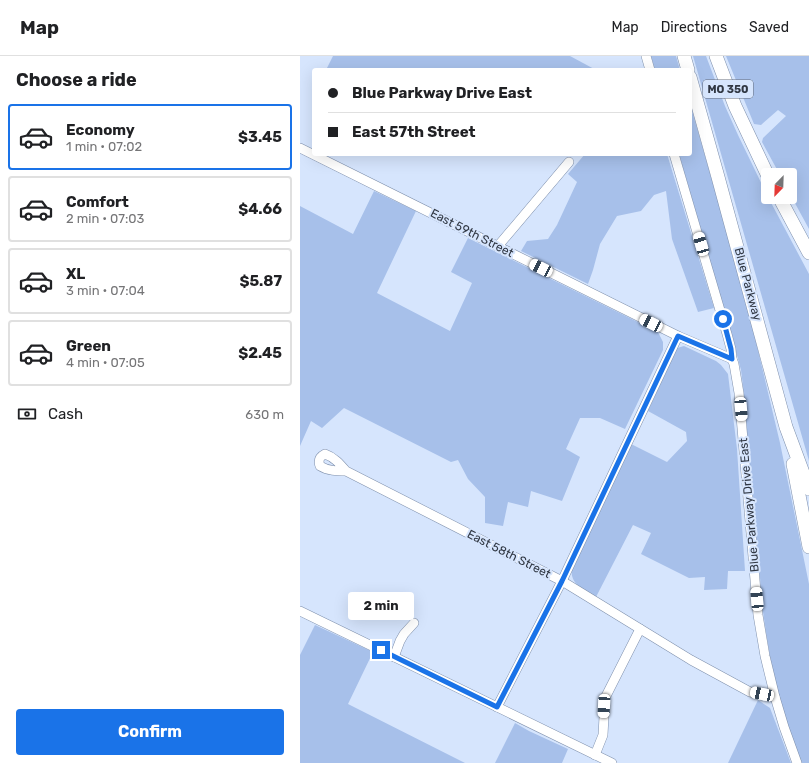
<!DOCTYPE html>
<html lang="en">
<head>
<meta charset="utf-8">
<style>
	body { margin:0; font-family:Rubik,sans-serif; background:#f6f6f6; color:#202124; height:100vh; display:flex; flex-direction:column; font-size:15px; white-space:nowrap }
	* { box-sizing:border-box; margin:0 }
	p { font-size:13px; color:#757577 }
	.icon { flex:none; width:22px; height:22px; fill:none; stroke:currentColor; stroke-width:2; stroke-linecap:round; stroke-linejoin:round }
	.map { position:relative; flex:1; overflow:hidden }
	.panel { display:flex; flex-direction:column; background:#fff; width:300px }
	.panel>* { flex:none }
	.guide { position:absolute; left:12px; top:12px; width:380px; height:88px; border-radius:4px; box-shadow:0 4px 16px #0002; display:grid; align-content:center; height:88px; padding:0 16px; background:#fff }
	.needle { width:26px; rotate:203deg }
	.fabs { position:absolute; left:461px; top:112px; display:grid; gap:8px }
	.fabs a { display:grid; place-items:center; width:36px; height:36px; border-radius:4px; background:#fff; box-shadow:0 4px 16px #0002; font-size:20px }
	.end { position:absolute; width:18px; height:18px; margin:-9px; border:5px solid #1a73e8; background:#fff; box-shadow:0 0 0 2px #fff }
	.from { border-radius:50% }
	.bubble { position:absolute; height:28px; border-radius:4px; background:#fff; box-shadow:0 4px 16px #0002; font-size:13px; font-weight:700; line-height:28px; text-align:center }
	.car { position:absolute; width:12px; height:24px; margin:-12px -6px; border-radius:5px; box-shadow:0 0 3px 1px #0007; background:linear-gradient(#fff 24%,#345 0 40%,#fff 0 76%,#345 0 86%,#fff 0) }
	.guide b { display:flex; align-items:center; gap:14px; height:38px; font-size:15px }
	.guide b+b { border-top:1px solid #e0e0e0 }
	.guide i { width:10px; height:10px; background:#202124 }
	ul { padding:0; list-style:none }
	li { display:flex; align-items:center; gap:12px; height:66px; margin:0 8px 6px; padding:0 8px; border:2px solid #e0e0e0; border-radius:4px }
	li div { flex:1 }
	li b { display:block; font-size:15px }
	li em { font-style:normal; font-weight:700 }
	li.current { border-color:#1a73e8 }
	li>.icon { width:36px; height:36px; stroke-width:1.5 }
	h2 { padding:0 16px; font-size:18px; line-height:48px }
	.pay { display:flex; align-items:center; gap:10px; height:44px; padding:0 16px; font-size:15px }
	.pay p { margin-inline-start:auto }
	.primary-button { display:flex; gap:8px; margin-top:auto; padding:8px 16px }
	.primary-button a { flex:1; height:46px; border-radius:4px; background:#1a73e8; color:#fff; font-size:16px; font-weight:700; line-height:46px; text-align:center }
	header { display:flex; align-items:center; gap:24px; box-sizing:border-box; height:56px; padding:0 20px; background:#fff; border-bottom:1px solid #e0e0e0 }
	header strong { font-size:19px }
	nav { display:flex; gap:22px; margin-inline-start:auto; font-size:14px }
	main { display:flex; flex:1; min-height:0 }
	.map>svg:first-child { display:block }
	.green { fill:#a7c0ea }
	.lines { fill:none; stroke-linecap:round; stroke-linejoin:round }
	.minor-casing { stroke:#7f90ac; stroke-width:10 }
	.highway-casing { stroke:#7f90ac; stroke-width:14 }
	.minor { stroke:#fff; stroke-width:9 }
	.highway { stroke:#fff; stroke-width:13 }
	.route { stroke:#1a73e8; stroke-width:5 }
	.labels { text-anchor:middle; stroke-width:4; stroke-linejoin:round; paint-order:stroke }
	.shield { fill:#d6e5fd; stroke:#626b7b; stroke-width:1 }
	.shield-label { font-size:11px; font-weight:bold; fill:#303743 }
	.street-label { font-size:12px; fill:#303743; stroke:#d6e5fd }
</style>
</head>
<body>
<header>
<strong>Map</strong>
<nav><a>Map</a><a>Directions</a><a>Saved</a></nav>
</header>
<main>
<section class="panel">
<h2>Choose a ride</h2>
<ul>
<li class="current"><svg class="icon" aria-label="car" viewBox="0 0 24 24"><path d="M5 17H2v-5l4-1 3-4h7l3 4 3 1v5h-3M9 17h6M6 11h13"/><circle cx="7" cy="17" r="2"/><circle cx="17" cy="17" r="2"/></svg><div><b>Economy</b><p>1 min · 07:02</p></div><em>$3.45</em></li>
<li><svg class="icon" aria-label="car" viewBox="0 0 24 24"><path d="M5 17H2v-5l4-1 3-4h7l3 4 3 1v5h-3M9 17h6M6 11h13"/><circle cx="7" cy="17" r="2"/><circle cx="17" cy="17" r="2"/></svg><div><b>Comfort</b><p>2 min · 07:03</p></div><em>$4.66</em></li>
<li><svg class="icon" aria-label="car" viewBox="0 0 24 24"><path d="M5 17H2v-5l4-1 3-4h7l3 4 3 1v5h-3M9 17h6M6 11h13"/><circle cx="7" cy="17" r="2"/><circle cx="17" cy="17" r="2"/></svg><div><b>XL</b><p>3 min · 07:04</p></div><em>$5.87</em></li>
<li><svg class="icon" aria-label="car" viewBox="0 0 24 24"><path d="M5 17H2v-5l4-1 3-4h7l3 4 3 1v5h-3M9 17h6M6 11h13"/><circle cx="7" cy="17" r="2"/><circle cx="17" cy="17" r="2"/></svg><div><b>Green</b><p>4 min · 07:05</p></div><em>$2.45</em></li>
</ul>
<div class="pay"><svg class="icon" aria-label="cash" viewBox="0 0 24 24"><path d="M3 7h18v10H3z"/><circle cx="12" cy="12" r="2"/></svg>Cash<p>630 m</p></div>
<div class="primary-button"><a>Confirm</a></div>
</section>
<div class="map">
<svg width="509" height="707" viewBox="0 0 509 707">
	<rect width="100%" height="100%" fill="#d6e5fd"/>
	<g class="green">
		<path d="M33 0H270L296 14H26Z"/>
		<path d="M351 0H376L380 14H355Z"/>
		<path d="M393 0H406L425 50 438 79 468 141 509 218V405Z"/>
		<path d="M426 0H509V173L490 138V119H480L462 86 463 82 486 60 478 54 461 69 454 68Z"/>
		<path d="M390 48 433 197 453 273 480 387 509 528V707H501C493 683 484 660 478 636 471 610 467 583 463 556L443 330 441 314 430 274 379 98H390Z"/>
		<path d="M285 98H367L414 252 398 256 372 183 366 135 354 139 341 155 317 160 300 188 293 214 288 228 221 195 227 185 248 183 257 169 277 126 268 118Z"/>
		<path d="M74 135 116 155 77 237 150 275 172 227 151 216 168 182 358 276 363 286V294L325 373 300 362H280L266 393 280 401 262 445 231 435 228 451 208 446 203 470 185 467V441L168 423 158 404 151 406 44 352 22 372 11 365 0 390V150L53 178Z"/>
		<path d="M384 290 416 305 421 309 428 318 437 393 445 515H428L427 533 404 534 405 521 389 522 341 498 351 477 333 469 296 541C283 533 269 528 272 511L331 388 367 406 387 385 386 376 348 355 377 292Z"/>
		<path d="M15 569 73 596 48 648 165 707H0V599Z"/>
		<path d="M458 644 470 652 491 707H428Z"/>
		<path d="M215 667 229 675 268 693 262 707H195Z"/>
	</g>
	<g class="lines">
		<g class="minor-casing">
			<g id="minor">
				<path d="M346 0 350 14"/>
				<path d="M0 92 378 280 432 303"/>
				<path d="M374 98 427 278 431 293 432 303 434 308 439 337 458 559 465 600 475 641 484 671 497 707"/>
				<path d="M198 190 269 106"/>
				<path d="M46 415C37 415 28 415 20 410 18 404 19 401 25 398 34 401 40 408 46 415L262 525 391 604 450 636 475 641"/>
				<path d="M0 555 312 707"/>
				<path d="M94 601 100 585 104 578 114 567"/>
				<path d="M197 651 262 525 378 280"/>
				<path d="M295 699 303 679 305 642 340 573"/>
			</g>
		</g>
		<g class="highway-casing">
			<g id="highway">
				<path d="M384 0 388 14"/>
				<path d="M416 0 435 50 468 120"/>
				<path d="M390 21 418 121 486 371 509 433"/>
				<path d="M479 141 509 197"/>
				<path d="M493 408 509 491"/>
			</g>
		</g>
		<use href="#minor" class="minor"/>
		<use href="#highway" class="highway"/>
	</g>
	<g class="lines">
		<path class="route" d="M81 594 197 651 262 525 378 280 432 303 431 293 423 263"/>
	</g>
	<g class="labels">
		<rect class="shield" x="403" y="24" width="50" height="18" rx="3"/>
		<g class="shield-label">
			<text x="428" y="37">MO 350</text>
		</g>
		<g class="street-label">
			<text transform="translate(172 177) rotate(27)" y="4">East 59th Street</text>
			<text transform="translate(448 228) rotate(75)" y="4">Blue Parkway</text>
			<text transform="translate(449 449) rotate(-95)" y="4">Blue Parkway Drive East</text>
			<text transform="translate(209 498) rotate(27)" y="4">East 58th Street</text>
		</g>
	</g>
</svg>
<div class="fabs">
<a><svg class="needle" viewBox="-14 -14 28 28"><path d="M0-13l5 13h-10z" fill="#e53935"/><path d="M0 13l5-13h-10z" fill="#757577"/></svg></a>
</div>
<i class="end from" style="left:423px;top:263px"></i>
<i class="end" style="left:81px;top:594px"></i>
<div class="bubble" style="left:48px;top:536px;width:66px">2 min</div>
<i class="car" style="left:401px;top:188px;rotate:344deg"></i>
<i class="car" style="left:241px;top:212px;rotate:296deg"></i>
<i class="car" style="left:351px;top:267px;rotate:297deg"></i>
<i class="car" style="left:441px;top:353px;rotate:175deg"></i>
<i class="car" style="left:457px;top:543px;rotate:355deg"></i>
<i class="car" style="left:462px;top:638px;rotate:282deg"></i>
<i class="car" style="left:304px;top:650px;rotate:183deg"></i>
<div class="guide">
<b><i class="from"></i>Blue Parkway Drive East</b>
<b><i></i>East 57th Street</b>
</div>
</div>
</main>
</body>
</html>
